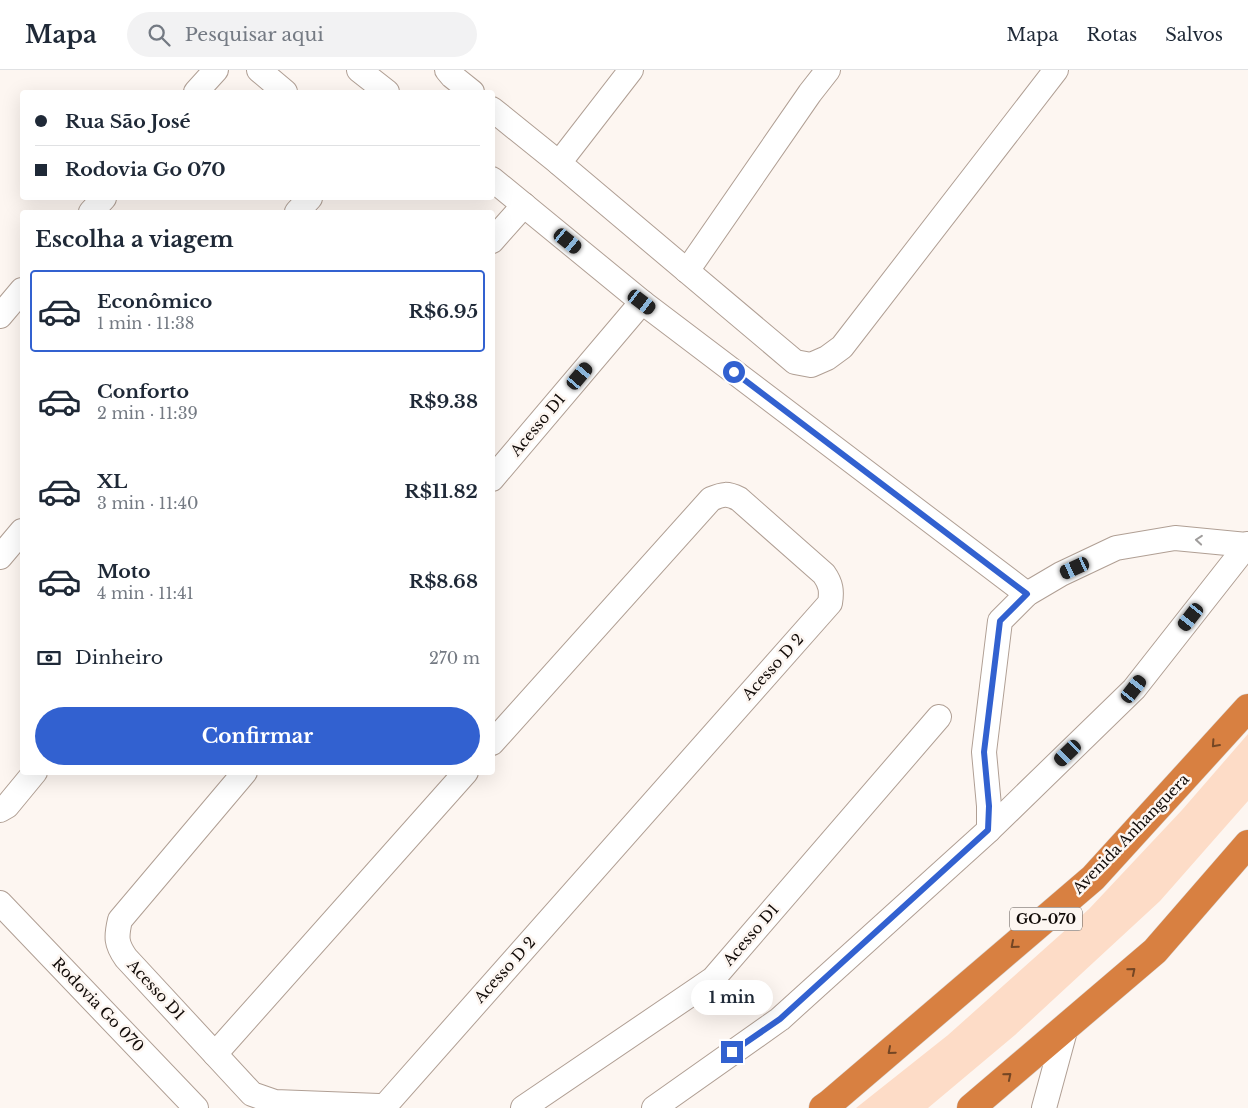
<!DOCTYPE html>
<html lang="pt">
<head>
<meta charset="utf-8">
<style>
	body { margin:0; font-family:"Libre Baskerville",serif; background:#f2f2f3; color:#1f2937; height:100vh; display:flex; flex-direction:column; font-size:19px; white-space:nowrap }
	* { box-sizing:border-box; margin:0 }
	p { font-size:16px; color:#747a83 }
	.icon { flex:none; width:28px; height:28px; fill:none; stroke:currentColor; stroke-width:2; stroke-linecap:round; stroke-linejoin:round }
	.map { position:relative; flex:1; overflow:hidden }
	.side { position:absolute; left:20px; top:140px; width:475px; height:565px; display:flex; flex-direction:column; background:#fff; border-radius:5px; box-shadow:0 5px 20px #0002 }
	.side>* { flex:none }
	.guide { position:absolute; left:20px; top:20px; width:475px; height:110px; border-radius:5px; box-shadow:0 5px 20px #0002; display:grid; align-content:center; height:110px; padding:0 15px; background:#fff }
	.end { position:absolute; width:22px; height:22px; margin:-11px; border:6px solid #3261d0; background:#fff; box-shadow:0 0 0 2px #fff }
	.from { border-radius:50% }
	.bubble { position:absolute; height:35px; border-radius:18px; background:#fff; box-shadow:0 5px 20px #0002; font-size:16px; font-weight:800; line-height:35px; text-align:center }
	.car { position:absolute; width:15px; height:30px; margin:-15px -8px; border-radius:6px; box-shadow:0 0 4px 1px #0007; background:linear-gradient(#222 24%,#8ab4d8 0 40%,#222 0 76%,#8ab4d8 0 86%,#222 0) }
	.guide b { display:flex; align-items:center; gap:18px; height:48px; font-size:19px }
	.guide b+b { border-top:1px solid #e0e1e3 }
	.guide i { width:12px; height:12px; background:#1f2937 }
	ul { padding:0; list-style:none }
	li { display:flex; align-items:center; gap:15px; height:82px; margin:0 10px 8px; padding:0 5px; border:2px solid transparent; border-radius:5px }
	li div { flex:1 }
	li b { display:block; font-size:19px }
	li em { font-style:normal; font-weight:800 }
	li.active { border-color:#3261d0 }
	li>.icon { width:45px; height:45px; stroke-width:1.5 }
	h2 { padding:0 15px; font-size:22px; line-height:60px }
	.pay { display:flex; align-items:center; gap:12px; height:55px; padding:0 15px; font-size:19px }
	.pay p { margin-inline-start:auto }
	.button { display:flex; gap:10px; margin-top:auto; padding:10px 15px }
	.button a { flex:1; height:58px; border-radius:30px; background:#3261d0; color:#fff; font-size:20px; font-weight:800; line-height:58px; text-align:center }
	header { display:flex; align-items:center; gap:30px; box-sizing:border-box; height:70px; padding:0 25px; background:#fff; border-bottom:1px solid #e0e1e3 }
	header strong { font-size:24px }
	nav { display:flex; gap:28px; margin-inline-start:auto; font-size:18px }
	.search { width:350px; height:45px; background:#f2f2f3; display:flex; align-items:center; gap:12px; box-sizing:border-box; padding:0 18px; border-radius:28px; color:#747a83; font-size:19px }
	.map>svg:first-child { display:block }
	.green { fill:#fddcc7 }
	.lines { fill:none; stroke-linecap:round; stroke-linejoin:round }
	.minor-casing { stroke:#b09f94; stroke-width:26 }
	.highway-casing { stroke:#d4d3d3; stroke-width:29 }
	.minor { stroke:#fff; stroke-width:24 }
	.highway { stroke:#d88041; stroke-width:28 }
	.oneway { stroke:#a09d9c }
	.oneway2 { stroke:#744624 }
	.route { stroke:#3261d0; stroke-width:6 }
	.labels { text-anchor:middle; stroke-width:5; stroke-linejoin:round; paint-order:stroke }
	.shield { fill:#fdf6f1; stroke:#58524e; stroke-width:1 }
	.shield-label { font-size:14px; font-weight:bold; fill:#110b08 }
	.street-label { font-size:15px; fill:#110b08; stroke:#fdf6f1 }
</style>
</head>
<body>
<header>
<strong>Mapa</strong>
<div class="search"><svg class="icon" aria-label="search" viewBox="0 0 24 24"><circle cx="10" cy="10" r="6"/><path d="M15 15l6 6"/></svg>Pesquisar aqui</div>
<nav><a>Mapa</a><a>Rotas</a><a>Salvos</a></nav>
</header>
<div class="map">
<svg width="1248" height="1038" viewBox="0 0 1248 1038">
	<rect width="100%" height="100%" fill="#fdf6f1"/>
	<path class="green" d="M1248 664V731L1160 831 1015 965 928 1038H856L948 965 1089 839 1182 740Z"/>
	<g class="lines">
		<g class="minor-casing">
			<g id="minor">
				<path d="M259 0 285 22"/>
				<path d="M359 0 387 22"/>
				<path d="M447 0 452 6 472 22"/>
				<path d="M631 0 559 93 795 292 811 295 827 288 842 277 1056 0"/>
				<path d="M196 22 216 0"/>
				<path d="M492 39 559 93"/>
				<path d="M492 109 642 232 1027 524"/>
				<path d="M91 142 104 128"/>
				<path d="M297 142 310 128"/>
				<path d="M492 171 524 135"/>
				<path d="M687 201 810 23 828 0"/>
				<path d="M0 246 22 220"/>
				<path d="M492 409 642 232"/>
				<path d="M0 487 22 461"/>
				<path d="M245 702 120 850C116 867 116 874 126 888L252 1024 275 1032 379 1036 387 1038"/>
				<path d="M0 740 7 736 35 702"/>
				<path d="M989 760V736L984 682 1000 551 1027 524 1061 504 1116 478 1175 468 1248 475"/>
				<path d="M0 833 196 1038"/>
				<path d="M215 984 466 702"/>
				<path d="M384 1037 830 533C832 521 831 514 824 504L739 429C727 423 723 424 711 429L492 673"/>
				<path d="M523 1038 713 909 939 647"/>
				<path d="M654 1038 780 949 989 760 1134 619 1248 474"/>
				<path d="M1044 1038 1066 957"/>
			</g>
		</g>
		<g class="highway-casing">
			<g id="highway">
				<path d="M823 1038 830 1033 1093 808 1248 638"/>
				<path d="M971 1038 1155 881 1248 774"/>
			</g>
		</g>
		<use href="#minor" class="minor"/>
		<use href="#highway" class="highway"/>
	</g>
	<defs><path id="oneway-chevron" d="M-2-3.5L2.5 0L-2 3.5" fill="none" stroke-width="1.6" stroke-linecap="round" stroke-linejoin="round" transform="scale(1.25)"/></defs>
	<use class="oneway" href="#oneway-chevron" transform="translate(1199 470) rotate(-175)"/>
	<g class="oneway2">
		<use href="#oneway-chevron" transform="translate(1215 674) rotate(132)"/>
		<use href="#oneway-chevron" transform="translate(1014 875) rotate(139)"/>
		<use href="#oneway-chevron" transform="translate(1132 901) rotate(-40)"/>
		<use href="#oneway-chevron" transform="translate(891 981) rotate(139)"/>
		<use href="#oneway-chevron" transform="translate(1008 1006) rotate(-40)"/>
	</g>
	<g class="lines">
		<path class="route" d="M732 982 780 949 988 760 989 736 984 682 1000 551 1027 524 734 302"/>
	</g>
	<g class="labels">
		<rect class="shield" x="1010" y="837.5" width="72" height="23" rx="4"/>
		<g class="shield-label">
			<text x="1046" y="854">GO-070</text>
		</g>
		<g class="street-label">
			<text transform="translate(538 355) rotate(-50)" y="5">Acesso D1</text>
			<text transform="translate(773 597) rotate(-48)" y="5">Acesso D 2</text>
			<text transform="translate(1131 764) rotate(-46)" y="5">Avenida Anhanguera</text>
			<text transform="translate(751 865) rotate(-49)" y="5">Acesso D1</text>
			<text transform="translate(505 900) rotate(-48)" y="5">Acesso D 2</text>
			<text transform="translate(156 920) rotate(47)" y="5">Acesso D1</text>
			<text transform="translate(98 935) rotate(46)" y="5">Rodovia Go 070</text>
		</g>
	</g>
</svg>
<i class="end from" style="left:734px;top:302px"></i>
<i class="end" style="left:732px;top:982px"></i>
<div class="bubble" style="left:691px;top:910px;width:82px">1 min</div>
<i class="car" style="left:568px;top:171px;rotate:129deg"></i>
<i class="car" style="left:642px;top:232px;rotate:127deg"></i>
<i class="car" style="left:580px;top:306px;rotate:40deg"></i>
<i class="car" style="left:1075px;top:498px;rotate:245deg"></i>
<i class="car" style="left:1191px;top:547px;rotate:218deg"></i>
<i class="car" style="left:1134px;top:619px;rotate:38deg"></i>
<i class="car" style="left:1068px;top:683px;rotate:226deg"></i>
<div class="guide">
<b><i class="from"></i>Rua São José</b>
<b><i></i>Rodovia Go 070</b>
</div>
<section class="side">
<h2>Escolha a viagem</h2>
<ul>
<li class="active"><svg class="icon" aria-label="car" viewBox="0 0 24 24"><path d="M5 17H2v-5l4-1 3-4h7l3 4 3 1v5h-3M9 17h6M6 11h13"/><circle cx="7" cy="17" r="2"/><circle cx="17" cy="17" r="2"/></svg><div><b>Econômico</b><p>1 min · 11:38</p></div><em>R$6.95</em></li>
<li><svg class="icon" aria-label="car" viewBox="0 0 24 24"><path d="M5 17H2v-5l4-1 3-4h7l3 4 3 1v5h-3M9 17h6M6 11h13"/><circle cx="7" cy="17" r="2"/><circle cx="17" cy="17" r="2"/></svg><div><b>Conforto</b><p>2 min · 11:39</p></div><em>R$9.38</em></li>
<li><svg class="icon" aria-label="car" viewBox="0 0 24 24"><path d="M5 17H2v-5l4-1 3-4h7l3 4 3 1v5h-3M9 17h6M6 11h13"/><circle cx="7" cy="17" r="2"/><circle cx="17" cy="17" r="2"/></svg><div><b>XL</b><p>3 min · 11:40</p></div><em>R$11.82</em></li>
<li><svg class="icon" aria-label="car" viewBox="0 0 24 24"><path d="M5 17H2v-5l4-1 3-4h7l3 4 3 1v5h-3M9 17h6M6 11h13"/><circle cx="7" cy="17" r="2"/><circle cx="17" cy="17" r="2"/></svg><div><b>Moto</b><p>4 min · 11:41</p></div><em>R$8.68</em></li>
</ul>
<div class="pay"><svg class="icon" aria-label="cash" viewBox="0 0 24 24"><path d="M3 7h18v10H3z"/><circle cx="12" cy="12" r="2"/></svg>Dinheiro<p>270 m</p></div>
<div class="button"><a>Confirmar</a></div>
</section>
</div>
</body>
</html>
